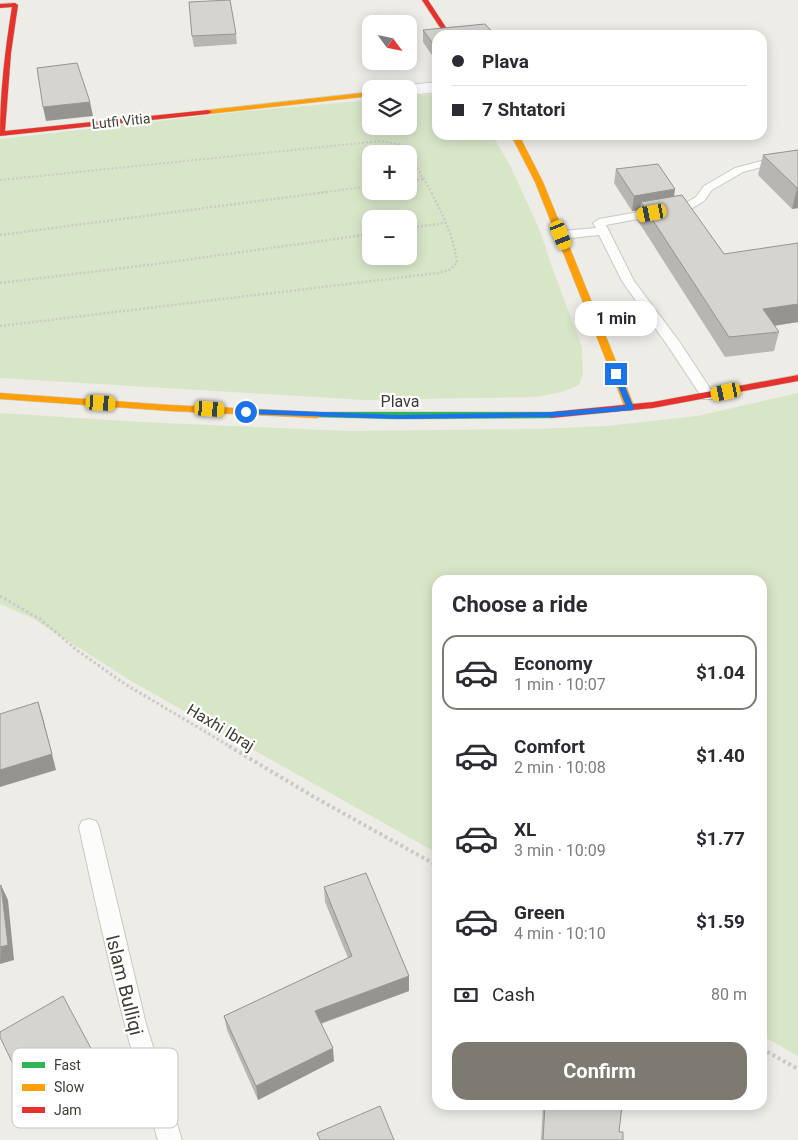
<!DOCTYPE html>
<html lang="en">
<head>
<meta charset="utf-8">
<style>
	body { margin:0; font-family:Roboto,sans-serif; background:#f2f2f3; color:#2b2b33; height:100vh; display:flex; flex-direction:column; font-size:19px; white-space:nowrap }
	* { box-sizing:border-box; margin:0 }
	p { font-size:16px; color:#7c7c81 }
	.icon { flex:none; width:28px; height:28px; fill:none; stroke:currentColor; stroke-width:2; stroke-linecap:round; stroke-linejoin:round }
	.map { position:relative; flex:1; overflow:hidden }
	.side { position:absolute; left:432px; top:575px; width:335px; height:535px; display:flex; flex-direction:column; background:#fff; border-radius:15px; box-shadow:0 2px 12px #0003 }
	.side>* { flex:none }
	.banner { position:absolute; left:432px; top:30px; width:335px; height:110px; border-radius:15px; box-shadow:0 2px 12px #0003; display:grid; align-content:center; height:110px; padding:0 20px; background:#fff }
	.needle { width:32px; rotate:123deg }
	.buttons { position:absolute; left:362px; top:15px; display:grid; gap:10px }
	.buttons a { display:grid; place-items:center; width:55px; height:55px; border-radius:10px; background:#fff; box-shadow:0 2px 12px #0003; font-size:25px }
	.end { position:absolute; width:22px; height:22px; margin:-11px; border:6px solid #1a73e8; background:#fff; box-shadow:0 0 0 2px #fff }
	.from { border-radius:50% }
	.bubble { position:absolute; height:35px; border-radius:15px; background:#fff; box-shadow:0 2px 12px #0003; font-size:16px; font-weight:700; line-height:35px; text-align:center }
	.car { position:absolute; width:15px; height:30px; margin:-15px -8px; border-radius:6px; box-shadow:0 0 4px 1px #0007; background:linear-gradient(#f5c518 24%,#345 0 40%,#f5c518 0 76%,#345 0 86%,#f5c518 0) }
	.banner b { display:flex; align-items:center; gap:18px; height:48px; font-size:19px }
	.banner b+b { border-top:1px solid #e1e1e2 }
	.banner i { width:12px; height:12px; background:#2b2b33 }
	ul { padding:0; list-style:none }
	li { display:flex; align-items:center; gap:15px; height:75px; margin:0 10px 8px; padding:0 10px; border:2px solid transparent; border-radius:15px }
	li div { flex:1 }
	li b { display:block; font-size:19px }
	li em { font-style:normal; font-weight:700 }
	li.active { border-color:#7d7a72 }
	li>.icon { width:45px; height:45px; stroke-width:1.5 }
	h2 { padding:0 20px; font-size:22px; line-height:60px }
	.pay { display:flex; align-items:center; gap:12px; height:55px; padding:0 20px; font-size:19px }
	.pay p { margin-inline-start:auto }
	.primary-button { display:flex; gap:10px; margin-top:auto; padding:10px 20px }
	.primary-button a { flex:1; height:58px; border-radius:15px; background:#7d7a72; color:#fff; font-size:20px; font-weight:700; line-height:58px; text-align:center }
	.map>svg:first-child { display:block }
	.green { fill:#d8e6c8; fill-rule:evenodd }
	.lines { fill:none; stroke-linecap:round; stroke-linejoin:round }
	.lane-casing { stroke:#c9c8c2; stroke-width:2 }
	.street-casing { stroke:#c9c8c2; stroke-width:1 }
	.fast-casing { stroke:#cbc9bd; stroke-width:1 }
	.slow-casing { stroke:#cbc9bd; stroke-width:1 }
	.jam-casing { stroke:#cbc9bd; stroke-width:1 }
	.path-far3 { stroke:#cbcac6; stroke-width:2; stroke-dasharray:2 2; stroke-linecap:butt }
	.path-far2 { stroke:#cbcac6; stroke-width:2.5; stroke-dasharray:2 2; stroke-linecap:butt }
	.path-far1 { stroke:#cbcac6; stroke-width:3; stroke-dasharray:2.5 2.5; stroke-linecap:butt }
	.path { stroke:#cbcac6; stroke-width:4; stroke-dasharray:3 3; stroke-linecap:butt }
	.lane { fill:#fcfcfb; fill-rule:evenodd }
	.street { fill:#fcfcfb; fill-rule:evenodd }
	.fast { fill:#30b455; fill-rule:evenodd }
	.slow { fill:#ff9f0a; fill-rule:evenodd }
	.jam { fill:#e5322d; fill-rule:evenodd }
	.wall { fill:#b8b6b2 }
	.shaded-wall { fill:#969491 }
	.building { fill:#d6d4cf; stroke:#969491 }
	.route { fill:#1a73e8 }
	.labels { text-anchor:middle; stroke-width:4.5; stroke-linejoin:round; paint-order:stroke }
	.far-street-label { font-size:14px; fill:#413d34; stroke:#fff }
	.street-label { font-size:16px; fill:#413d34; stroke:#fff }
	.near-street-label { font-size:19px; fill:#413d34; stroke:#fff }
	.key { fill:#fff; stroke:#c6c5c2; stroke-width:1 }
	.key-label { font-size:14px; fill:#413d34 }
</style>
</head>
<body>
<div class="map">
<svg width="798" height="1140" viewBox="0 0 798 1140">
	<rect width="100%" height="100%" fill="#edece6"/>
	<g class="green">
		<path d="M437 94 438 135H492L511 167 540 231 552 267 582 347 583 373 579 385 561 392 536 397 364 400 0 378V139L247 111 371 100V126H409V96ZM371 154H409V191H371ZM371 219H409V256H371Z"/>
		<path d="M798 393V1056L763 1036 762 580H438L437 853 131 681 32 618 0 604V413L141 422 348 431 537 429 606 426 697 416Z"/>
	</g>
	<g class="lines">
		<g class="lane-casing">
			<g id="lane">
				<path d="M798 151V157L743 172 712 190 704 201 691 209 606 225 634 281 681 344 715 396 713 399H703L670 349 622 281 599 235 561 239 555 235 561 231 596 228 593 223 599 219 684 204 696 197 704 186 735 168Z"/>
				<path d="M89 819 96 821 99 827 146 1024 182 1140H158C125 1037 102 933 79 827L82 821Z"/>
			</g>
		</g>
		<g class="street-casing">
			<path id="street" d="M438 82V92L409 95V89H401L409 85Z"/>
		</g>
		<g class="fast-casing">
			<path id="fast" d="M317 412H551L556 415 551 418 398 419 314 417 312 415 314 413Z"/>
		</g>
		<g class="slow-casing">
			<g id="slow">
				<path d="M371 92V96L208 114 204 112 208 110Z"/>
				<path d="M511 135H519L543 182 635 408 633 410 630 411 625 408 535 182Z"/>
				<path d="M0 393 170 405 317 412 322 415 317 418 170 411 0 399Z"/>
			</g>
		</g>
		<g class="jam-casing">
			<g id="jam">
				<path d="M422 0H428L451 35H445Z"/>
				<path d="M15 3 18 5 11 53 5 131 208 110 212 112 208 114 0 136C0 92 5 50 12 7L0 8V4Z"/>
				<path d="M798 375V381L653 408 551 418 546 415 551 412 653 402Z"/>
			</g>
		</g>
		<g class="path-far3">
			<path d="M409 154 432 193"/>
			<path d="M0 180 381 141 402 145 408 154"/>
			<path d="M409 181 424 179"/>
			<path d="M318 193 371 186"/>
		</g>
		<g class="path-far2">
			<path d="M409 228 445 223"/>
			<path d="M0 235 327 192"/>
			<path d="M0 283 156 264 371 234"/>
			<path d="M0 326 438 273 449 270 457 263C454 237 443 215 431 192"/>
		</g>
		<path class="path-far1" d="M0 596 40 619 78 651 125 684 231 747"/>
		<g class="path">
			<path d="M229 746 314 797 438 866"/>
			<path d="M762 1049 798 1069"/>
		</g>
		<use href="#lane" class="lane"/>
		<use href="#street" class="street"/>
		<use href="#fast" class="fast"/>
		<use href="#slow" class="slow"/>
		<use href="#jam" class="jam"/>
	</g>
	<g class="wall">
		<path d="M423 30 438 35V64L423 42Z"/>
		<path d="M236 34 237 44 194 47 192 36Z"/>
		<path d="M798 150V208L792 209 758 175 763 155Z"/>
		<path d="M616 169 674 196 724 254 798 322 774 326 779 332 774 351 725 357 638 221 640 210 632 211 614 183Z"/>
		<path d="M324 887 409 991 321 1024 334 1061 258 1100 227 1030 224 1016 348 958 325 902Z"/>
		<path d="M543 1105H622L619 1132 623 1140H541Z"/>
	</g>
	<g class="shaded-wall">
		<path d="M90 102 93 116 46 121 43 107Z"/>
		<path d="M797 188H798V208L792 209Z"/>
		<path d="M675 189 673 204 641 202 640 210 632 211 634 196Z"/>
		<path d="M798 304V322L758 328 763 309Z"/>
		<path d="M38 702 43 718 56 770 0 787V770Z"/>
		<path d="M1 885 8 900 14 960 0 964Z"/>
		<path d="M409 976V991L316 1025 315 1011Z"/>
		<path d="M333 1048 334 1061 258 1100 256 1086Z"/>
		<path d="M101 1067 107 1080 40 1121 34 1108Z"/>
	</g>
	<g class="building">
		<path d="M230 0 236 34 192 36 189 2Z"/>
		<path d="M485 24 495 35H438V51L423 30Z"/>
		<path d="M77 63 90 102 43 107 37 68Z"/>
		<path d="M798 150V188H797L763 155Z"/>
		<path d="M658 164 675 189 634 196 616 169Z"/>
		<path d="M682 195 724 254 798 243V304L763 309 779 332 729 337 641 202Z"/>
		<path d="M38 702 52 754 0 770V714Z"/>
		<path d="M366 873 409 976 315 1011 333 1048 256 1086 224 1016 352 956 324 887Z"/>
		<path d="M1 885 8 945 0 947V886Z"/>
		<path d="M63 996 101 1067 34 1108 0 1037V1032Z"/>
		<path d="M545 1105H622L619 1132H623V1140H543Z"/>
		<path d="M380 1106 394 1140H320L317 1133Z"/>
	</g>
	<path class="route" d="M616 372 620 374 634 408 633 410 553 417 399 419 246 414 243 412 246 409 399 415 553 412 626 406 613 374Z"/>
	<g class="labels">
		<g class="far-street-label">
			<text transform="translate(121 121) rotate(-6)" y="5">Lutfi Vitia</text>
		</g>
		<g class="street-label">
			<text x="400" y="407">Plava</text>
			<text transform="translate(221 727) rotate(31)" y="6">Haxhi Ibraj</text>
		</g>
		<g class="near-street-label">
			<text transform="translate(125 985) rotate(76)" y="7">Islam Bulliqi</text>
		</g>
	</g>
	<rect x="12" y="1048" width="166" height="80" rx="8" class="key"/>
	<rect x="22" y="1062" width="23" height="6" fill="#30b455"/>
	<rect x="22" y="1084" width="23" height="7" fill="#ff9f0a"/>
	<rect x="22" y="1107" width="23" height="6" fill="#e5322d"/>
	<g class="key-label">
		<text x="54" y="1070">Fast</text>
		<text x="54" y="1092">Slow</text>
		<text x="54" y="1115">Jam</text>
	</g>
</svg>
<div class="buttons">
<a><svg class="needle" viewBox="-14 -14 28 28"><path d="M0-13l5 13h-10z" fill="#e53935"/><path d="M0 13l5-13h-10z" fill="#7c7c81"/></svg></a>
<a><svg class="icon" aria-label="layers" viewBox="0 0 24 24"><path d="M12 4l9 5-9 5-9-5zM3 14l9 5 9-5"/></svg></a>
<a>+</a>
<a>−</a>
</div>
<i class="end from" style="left:246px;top:412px"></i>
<i class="end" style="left:616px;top:374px"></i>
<div class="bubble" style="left:575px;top:301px;width:82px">1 min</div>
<i class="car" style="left:652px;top:213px;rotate:259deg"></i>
<i class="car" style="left:561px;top:235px;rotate:158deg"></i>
<i class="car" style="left:726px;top:392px;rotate:258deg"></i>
<i class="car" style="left:101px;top:403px;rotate:93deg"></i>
<i class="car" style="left:210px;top:409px;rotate:94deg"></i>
<div class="banner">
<b><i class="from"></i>Plava</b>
<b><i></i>7 Shtatori</b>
</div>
<section class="side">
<h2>Choose a ride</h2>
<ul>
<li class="active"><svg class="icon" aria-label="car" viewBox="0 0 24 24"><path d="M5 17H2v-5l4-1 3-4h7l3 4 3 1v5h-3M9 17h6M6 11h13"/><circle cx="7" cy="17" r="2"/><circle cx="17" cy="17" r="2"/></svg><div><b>Economy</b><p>1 min · 10:07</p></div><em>$1.04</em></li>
<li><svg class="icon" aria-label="car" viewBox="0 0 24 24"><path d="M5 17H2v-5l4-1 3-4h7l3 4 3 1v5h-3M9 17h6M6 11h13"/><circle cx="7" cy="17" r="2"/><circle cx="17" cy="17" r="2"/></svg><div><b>Comfort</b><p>2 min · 10:08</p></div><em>$1.40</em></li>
<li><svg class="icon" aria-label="car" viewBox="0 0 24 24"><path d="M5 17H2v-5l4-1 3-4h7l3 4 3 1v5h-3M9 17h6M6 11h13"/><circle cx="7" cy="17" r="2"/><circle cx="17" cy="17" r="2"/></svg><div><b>XL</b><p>3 min · 10:09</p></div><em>$1.77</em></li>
<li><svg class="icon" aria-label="car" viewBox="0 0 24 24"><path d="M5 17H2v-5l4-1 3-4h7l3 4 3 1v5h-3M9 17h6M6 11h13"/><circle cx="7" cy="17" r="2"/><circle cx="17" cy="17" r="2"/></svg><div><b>Green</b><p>4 min · 10:10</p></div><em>$1.59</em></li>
</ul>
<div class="pay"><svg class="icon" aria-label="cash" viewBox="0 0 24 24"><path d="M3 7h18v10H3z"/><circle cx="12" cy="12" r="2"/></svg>Cash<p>80 m</p></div>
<div class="primary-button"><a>Confirm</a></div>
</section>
</div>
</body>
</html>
